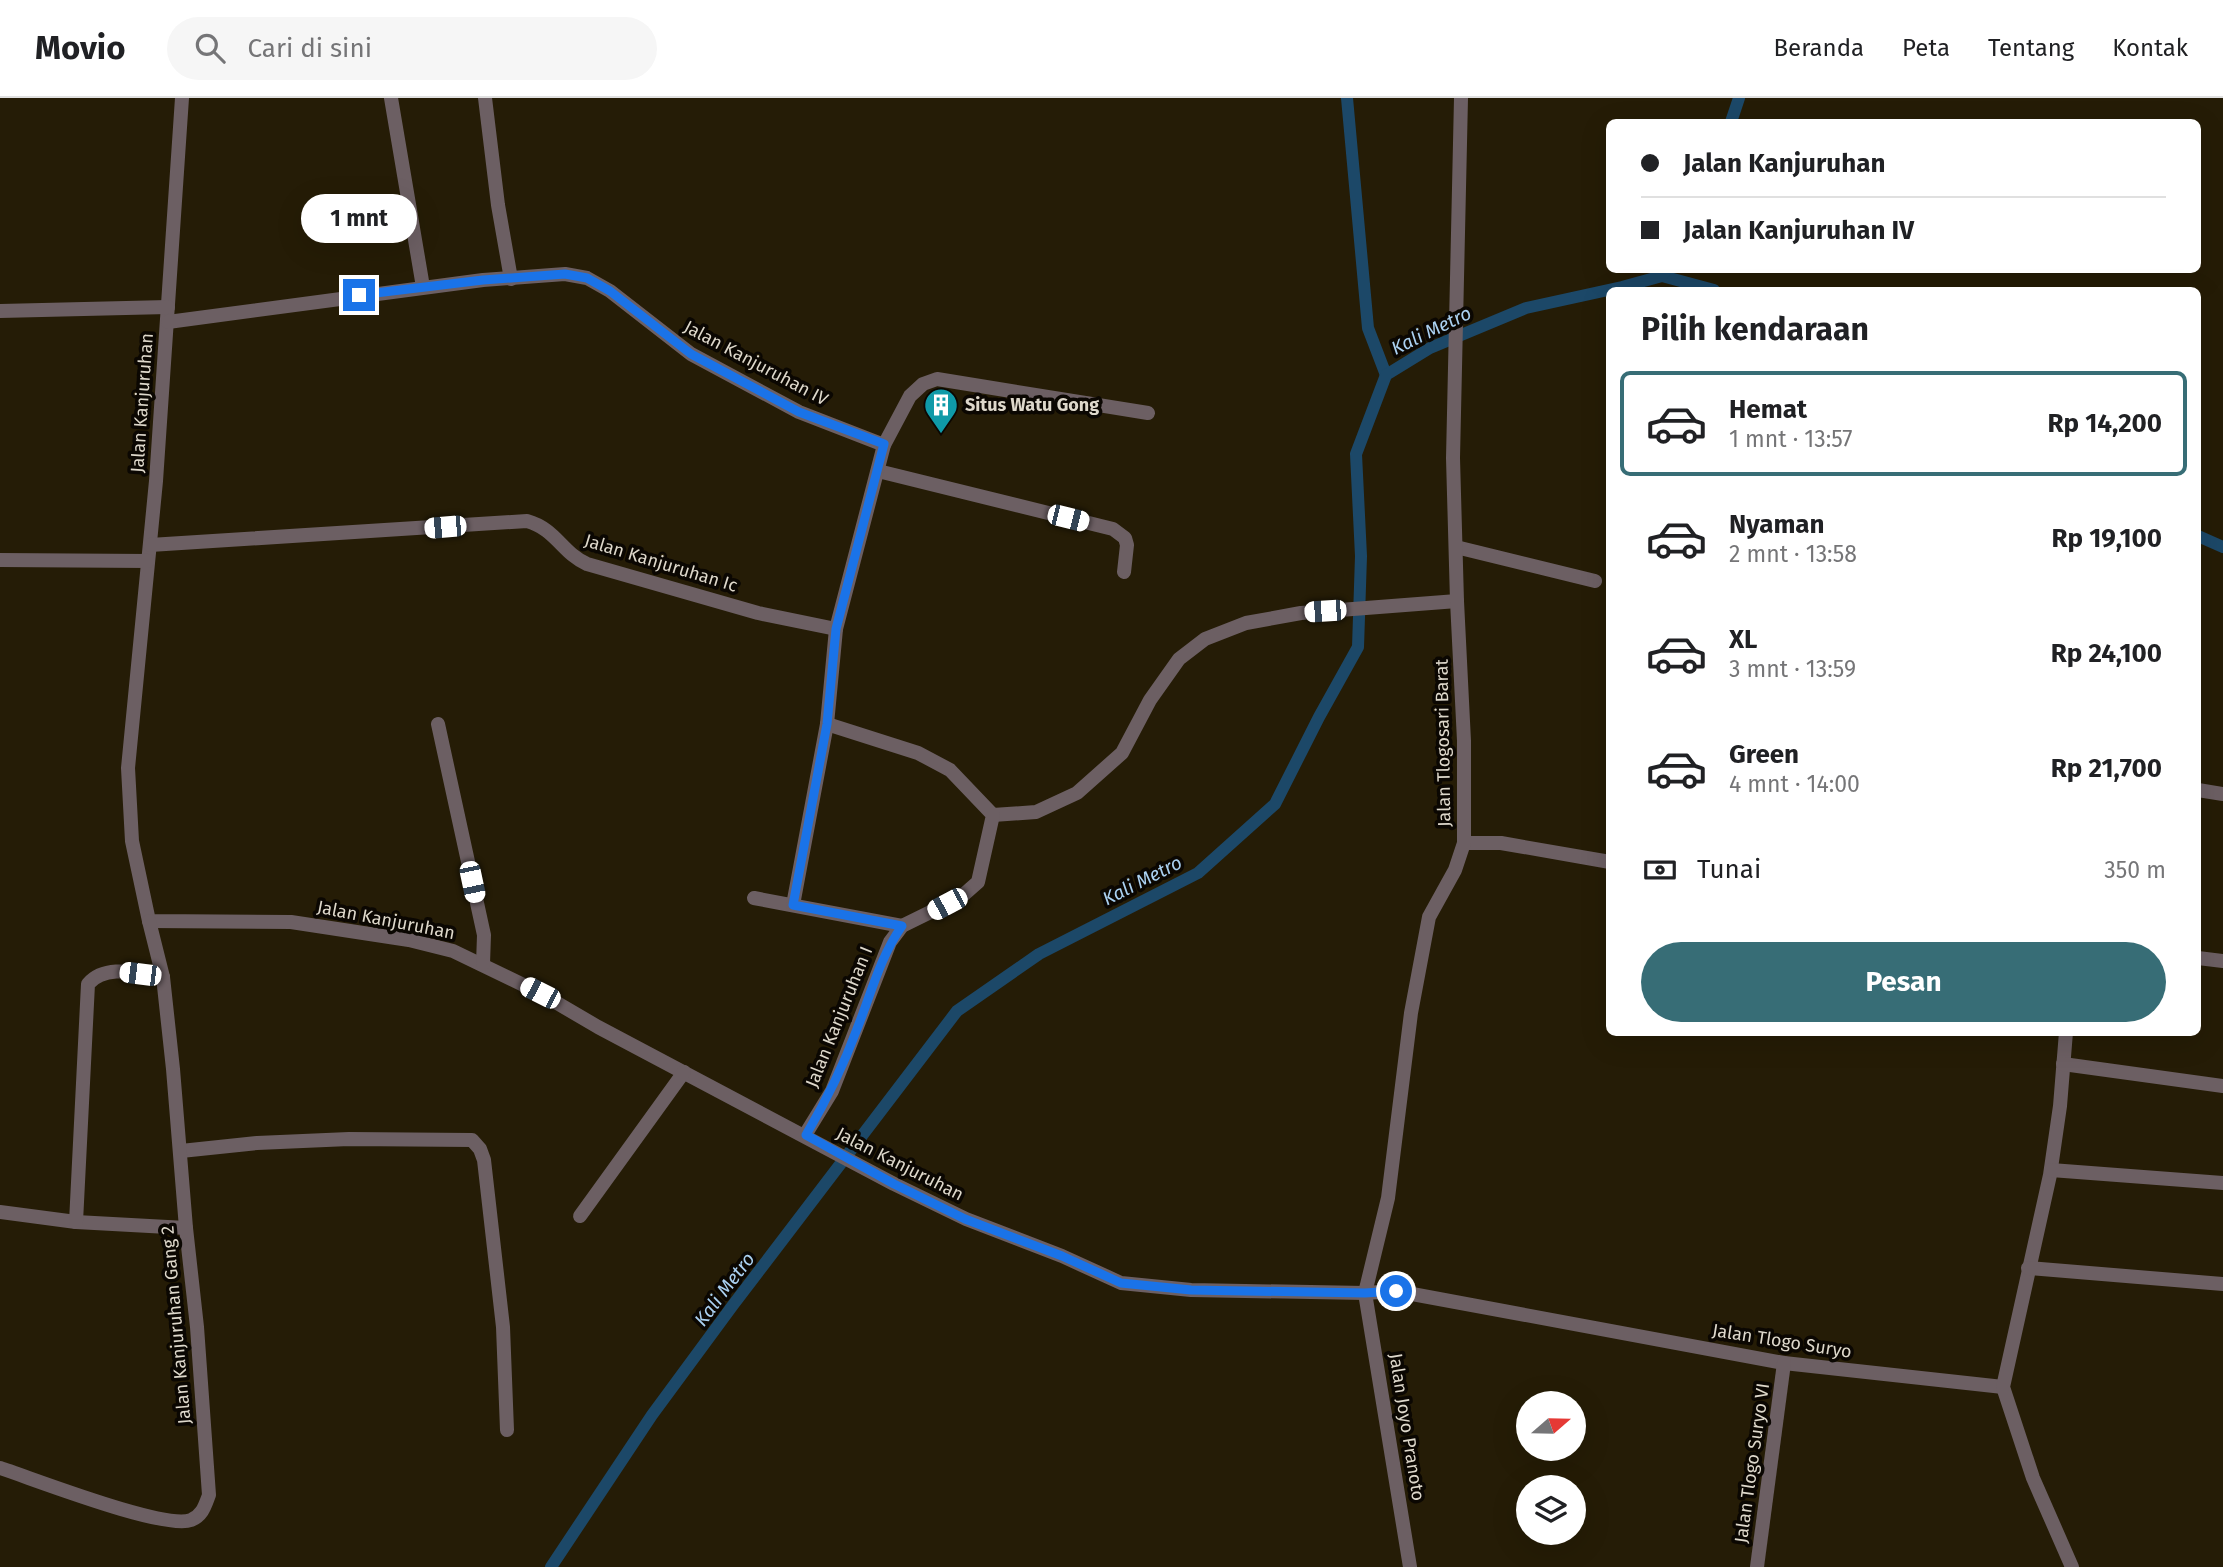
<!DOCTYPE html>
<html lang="id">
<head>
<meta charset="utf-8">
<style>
	body { margin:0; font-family:"Fira Sans",sans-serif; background:#f6f6f6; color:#202124; height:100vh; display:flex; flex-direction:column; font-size:26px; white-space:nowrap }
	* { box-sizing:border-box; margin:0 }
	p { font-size:23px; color:#757577 }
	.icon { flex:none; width:38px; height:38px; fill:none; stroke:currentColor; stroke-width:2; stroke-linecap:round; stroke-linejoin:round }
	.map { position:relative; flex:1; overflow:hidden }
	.side { position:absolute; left:1606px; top:189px; width:595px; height:749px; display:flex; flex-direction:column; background:#fff; border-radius:10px; box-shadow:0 7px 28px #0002 }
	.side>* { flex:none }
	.hud { position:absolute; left:1606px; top:21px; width:595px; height:154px; border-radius:10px; box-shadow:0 7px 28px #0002; display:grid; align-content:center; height:154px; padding:0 35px; background:#fff }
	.needle { width:46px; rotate:70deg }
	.tools { position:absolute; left:1516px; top:1293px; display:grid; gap:14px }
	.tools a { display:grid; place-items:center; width:70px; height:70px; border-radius:50%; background:#fff; box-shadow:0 7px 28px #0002; font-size:35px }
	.end { position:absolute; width:32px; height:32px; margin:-16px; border:9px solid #1a73e8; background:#fff; box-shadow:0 0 0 4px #fff }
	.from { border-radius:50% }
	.bubble { position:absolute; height:49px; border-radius:24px; background:#fff; box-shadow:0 7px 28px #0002; font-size:23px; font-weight:700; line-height:49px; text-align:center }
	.car { position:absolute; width:21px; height:42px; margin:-21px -10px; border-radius:9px; box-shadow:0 0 5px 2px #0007; background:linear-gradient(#fff 24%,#345 0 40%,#fff 0 76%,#345 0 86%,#fff 0) }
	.hud b { display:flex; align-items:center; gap:24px; height:66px; font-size:26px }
	.hud b+b { border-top:2px solid #e0e0e0 }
	.hud i { width:18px; height:18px; background:#202124 }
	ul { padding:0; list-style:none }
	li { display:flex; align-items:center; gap:21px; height:105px; margin:0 14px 10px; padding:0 21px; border:4px solid transparent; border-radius:10px }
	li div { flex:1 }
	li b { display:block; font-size:26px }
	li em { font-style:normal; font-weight:700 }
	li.selected { border-color:#376d76 }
	li>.icon { width:63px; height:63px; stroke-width:1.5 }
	h2 { padding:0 35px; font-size:32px; line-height:84px }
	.pay { display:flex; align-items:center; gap:18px; height:77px; padding:0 35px; font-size:26px }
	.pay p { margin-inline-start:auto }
	.cta { display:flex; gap:14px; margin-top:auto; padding:14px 35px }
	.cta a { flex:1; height:80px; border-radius:42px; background:#376d76; color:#fff; font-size:28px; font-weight:700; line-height:80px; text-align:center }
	header { display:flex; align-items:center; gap:42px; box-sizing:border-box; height:98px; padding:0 35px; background:#fff; border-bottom:2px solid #e0e0e0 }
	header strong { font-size:33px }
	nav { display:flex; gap:38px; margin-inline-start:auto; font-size:24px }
	.search { width:490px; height:63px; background:#f6f6f6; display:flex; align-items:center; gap:18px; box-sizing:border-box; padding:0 24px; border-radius:38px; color:#757577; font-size:26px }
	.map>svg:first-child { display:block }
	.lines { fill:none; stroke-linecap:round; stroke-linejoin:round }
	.stream { stroke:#1c4868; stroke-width:12 }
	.street { stroke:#6c5f63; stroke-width:14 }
	.route { stroke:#1a73e8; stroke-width:9 }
	.labels { text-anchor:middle; stroke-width:7; stroke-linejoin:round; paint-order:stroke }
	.street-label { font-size:18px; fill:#ded8cb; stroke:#0b0702 }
	.poi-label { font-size:18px; font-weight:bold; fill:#ded8cb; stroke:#0b0702; text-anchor:start }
	.water-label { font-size:19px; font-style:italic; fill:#abd1f1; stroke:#0b0702 }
</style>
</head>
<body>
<header>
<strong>Movio</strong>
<div class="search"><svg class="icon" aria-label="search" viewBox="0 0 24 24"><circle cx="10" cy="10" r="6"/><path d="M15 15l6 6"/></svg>Cari di sini</div>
<nav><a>Beranda</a><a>Peta</a><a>Tentang</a><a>Kontak</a></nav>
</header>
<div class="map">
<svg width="2223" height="1469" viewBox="0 0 2223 1469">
	<rect width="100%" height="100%" fill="#251c06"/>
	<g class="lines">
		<g class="stream">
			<path d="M1347 0 1368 230 1386 277"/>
			<path d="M1731 24 1739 0"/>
			<path d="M1662 178 1714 192"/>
			<path d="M2198 438 2223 449"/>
			<path d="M551 1469 652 1317 733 1207 957 913 1039 856 1198 775 1275 706 1319 619 1358 549 1361 458 1356 356 1386 277 1430 250 1526 210 1622 189 1662 178 1666 172"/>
		</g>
		<g class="street">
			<path d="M182 0 156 383 128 670 132 743 149 823 291 824 409 842 453 853 540 895 598 929 894 1086 966 1121 1062 1158 1121 1185 1191 1192 1365 1195 1396 1193 1784 1265 2003 1289"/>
			<path d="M391 0 423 189"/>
			<path d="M485 0 498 107 511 181"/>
			<path d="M0 213 168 209"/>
			<path d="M168 224 483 182 565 176 587 180 610 193 691 256 799 314 884 347"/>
			<path d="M878 373 1113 431 1125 440 1127 447 1124 474"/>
			<path d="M150 447 527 423C556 431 562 455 587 466L758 515 836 531"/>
			<path d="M1456 449 1595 483"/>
			<path d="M0 462 148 463"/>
			<path d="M438 626 484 837 483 866"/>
			<path d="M2198 692 2223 696"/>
			<path d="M993 717 1036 714 1077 695 1122 655 1150 602 1179 561 1205 541 1246 525 1301 515 1457 503"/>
			<path d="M1464 745H1501L1610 764"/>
			<path d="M754 800 902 828"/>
			<path d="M793 807 827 626 836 531 884 347 910 298 923 286 937 281 1148 315"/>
			<path d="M2198 860 2223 863"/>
			<path d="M2066 934 2060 1008 2050 1077 2003 1289 2033 1380 2072 1469"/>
			<path d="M2063 966 2223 988"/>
			<path d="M805 1037 832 993 890 844 902 828 961 799 978 784 993 717 950 672 918 655 827 626"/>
			<path d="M181 1053 257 1045 349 1041 472 1042 480 1051 484 1062 503 1229 507 1332"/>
			<path d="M2051 1072 2223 1085"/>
			<path d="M0 1114 76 1124 186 1130"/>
			<path d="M580 1118 684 974"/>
			<path d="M76 1124 88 886C106 865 139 876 163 879"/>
			<path d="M2028 1170 2223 1186"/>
			<path d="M0 1370C34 1381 164 1432 191 1422 203 1417 205 1407 209 1397L197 1229 186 1130 173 971 163 879 149 823"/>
			<path d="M1410 1469 1365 1195 1388 1100 1411 915 1429 819 1455 772 1464 745V643L1457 503 1453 360 1461 0"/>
			<path d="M1757 1469 1784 1265"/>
		</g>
	</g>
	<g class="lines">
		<path class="route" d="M359 197 483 182 565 176 587 180 610 193 691 256 799 314 884 346 836 531 827 626 793 807 902 828C880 859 871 896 857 931 843 969 826 1003 806 1037L894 1086 965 1121 1062 1158 1121 1185 1191 1192 1365 1195 1396 1193"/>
	</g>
	<defs>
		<g id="building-pin" transform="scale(1.75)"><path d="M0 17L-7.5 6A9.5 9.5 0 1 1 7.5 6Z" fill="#0f9aa8" stroke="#0b0702"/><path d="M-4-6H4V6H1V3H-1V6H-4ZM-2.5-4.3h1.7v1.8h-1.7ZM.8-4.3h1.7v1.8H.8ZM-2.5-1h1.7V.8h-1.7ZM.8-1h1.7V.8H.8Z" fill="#fff"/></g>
	</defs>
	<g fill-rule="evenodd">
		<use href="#building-pin" x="941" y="307"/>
	</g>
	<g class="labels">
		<g class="street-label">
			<text transform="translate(756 265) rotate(28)" y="6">Jalan Kanjuruhan IV</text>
			<text transform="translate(142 305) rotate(-86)" y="6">Jalan Kanjuruhan</text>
			<text transform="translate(661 465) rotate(17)" y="6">Jalan Kanjuruhan Ic</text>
			<text transform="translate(1443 645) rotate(-91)" y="6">Jalan Tlogosari Barat</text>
			<text transform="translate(386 822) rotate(11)" y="6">Jalan Kanjuruhan</text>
			<text transform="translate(839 919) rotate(-68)" y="6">Jalan Kanjuruhan I</text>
			<text transform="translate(900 1066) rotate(27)" y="6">Jalan Kanjuruhan</text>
			<text transform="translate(176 1227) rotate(-95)" y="6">Jalan Kanjuruhan Gang 2</text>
			<text transform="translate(1782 1243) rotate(9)" y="6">Jalan Tlogo Suryo</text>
			<text transform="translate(1407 1329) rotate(81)" y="6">Jalan Joyo Pranoto</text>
			<text transform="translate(1752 1365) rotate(-82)" y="6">Jalan Tlogo Suryo VI</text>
		</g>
		<g class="poi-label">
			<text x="965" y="313">Situs Watu Gong</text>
		</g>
		<g class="water-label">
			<text transform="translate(1431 232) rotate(-26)" y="7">Kali Metro</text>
			<text transform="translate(1142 782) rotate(-27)" y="7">Kali Metro</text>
			<text transform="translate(724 1191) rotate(-53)" y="7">Kali Metro</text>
		</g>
	</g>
</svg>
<div class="tools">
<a><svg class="needle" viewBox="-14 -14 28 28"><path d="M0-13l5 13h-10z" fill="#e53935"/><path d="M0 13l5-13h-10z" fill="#757577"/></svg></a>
<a><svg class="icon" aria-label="layers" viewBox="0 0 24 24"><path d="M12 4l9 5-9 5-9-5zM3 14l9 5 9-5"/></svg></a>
</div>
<i class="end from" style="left:1396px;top:1193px"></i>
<i class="end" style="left:359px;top:197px"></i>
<div class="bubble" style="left:301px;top:96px;width:116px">1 mnt</div>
<i class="car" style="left:1068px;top:420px;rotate:104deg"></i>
<i class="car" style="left:445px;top:429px;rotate:265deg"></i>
<i class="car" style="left:1325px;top:513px;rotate:266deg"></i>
<i class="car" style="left:472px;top:784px;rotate:168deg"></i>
<i class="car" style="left:947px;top:806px;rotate:242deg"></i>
<i class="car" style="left:140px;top:876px;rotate:277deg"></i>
<i class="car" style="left:540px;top:895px;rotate:297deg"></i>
<div class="hud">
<b><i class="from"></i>Jalan Kanjuruhan</b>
<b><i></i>Jalan Kanjuruhan IV</b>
</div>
<section class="side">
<h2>Pilih kendaraan</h2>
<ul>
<li class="selected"><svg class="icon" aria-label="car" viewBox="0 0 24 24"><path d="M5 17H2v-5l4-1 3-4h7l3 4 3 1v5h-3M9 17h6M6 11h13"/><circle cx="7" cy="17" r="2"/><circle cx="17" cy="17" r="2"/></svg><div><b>Hemat</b><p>1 mnt · 13:57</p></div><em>Rp 14,200</em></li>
<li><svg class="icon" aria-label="car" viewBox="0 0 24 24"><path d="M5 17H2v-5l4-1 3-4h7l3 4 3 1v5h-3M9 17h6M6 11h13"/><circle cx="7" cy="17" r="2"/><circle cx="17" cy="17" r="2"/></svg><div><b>Nyaman</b><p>2 mnt · 13:58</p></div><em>Rp 19,100</em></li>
<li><svg class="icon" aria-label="car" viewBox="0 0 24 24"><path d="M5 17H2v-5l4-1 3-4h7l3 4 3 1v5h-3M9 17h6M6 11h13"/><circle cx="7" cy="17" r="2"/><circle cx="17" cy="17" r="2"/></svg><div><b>XL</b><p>3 mnt · 13:59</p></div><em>Rp 24,100</em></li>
<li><svg class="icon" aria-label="car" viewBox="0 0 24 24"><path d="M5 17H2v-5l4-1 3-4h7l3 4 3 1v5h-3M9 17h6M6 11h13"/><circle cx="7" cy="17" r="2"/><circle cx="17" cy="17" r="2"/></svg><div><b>Green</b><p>4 mnt · 14:00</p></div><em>Rp 21,700</em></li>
</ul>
<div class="pay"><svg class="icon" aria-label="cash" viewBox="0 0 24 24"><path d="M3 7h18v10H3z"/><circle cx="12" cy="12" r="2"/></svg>Tunai<p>350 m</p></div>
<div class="cta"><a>Pesan</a></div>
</section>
</div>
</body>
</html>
